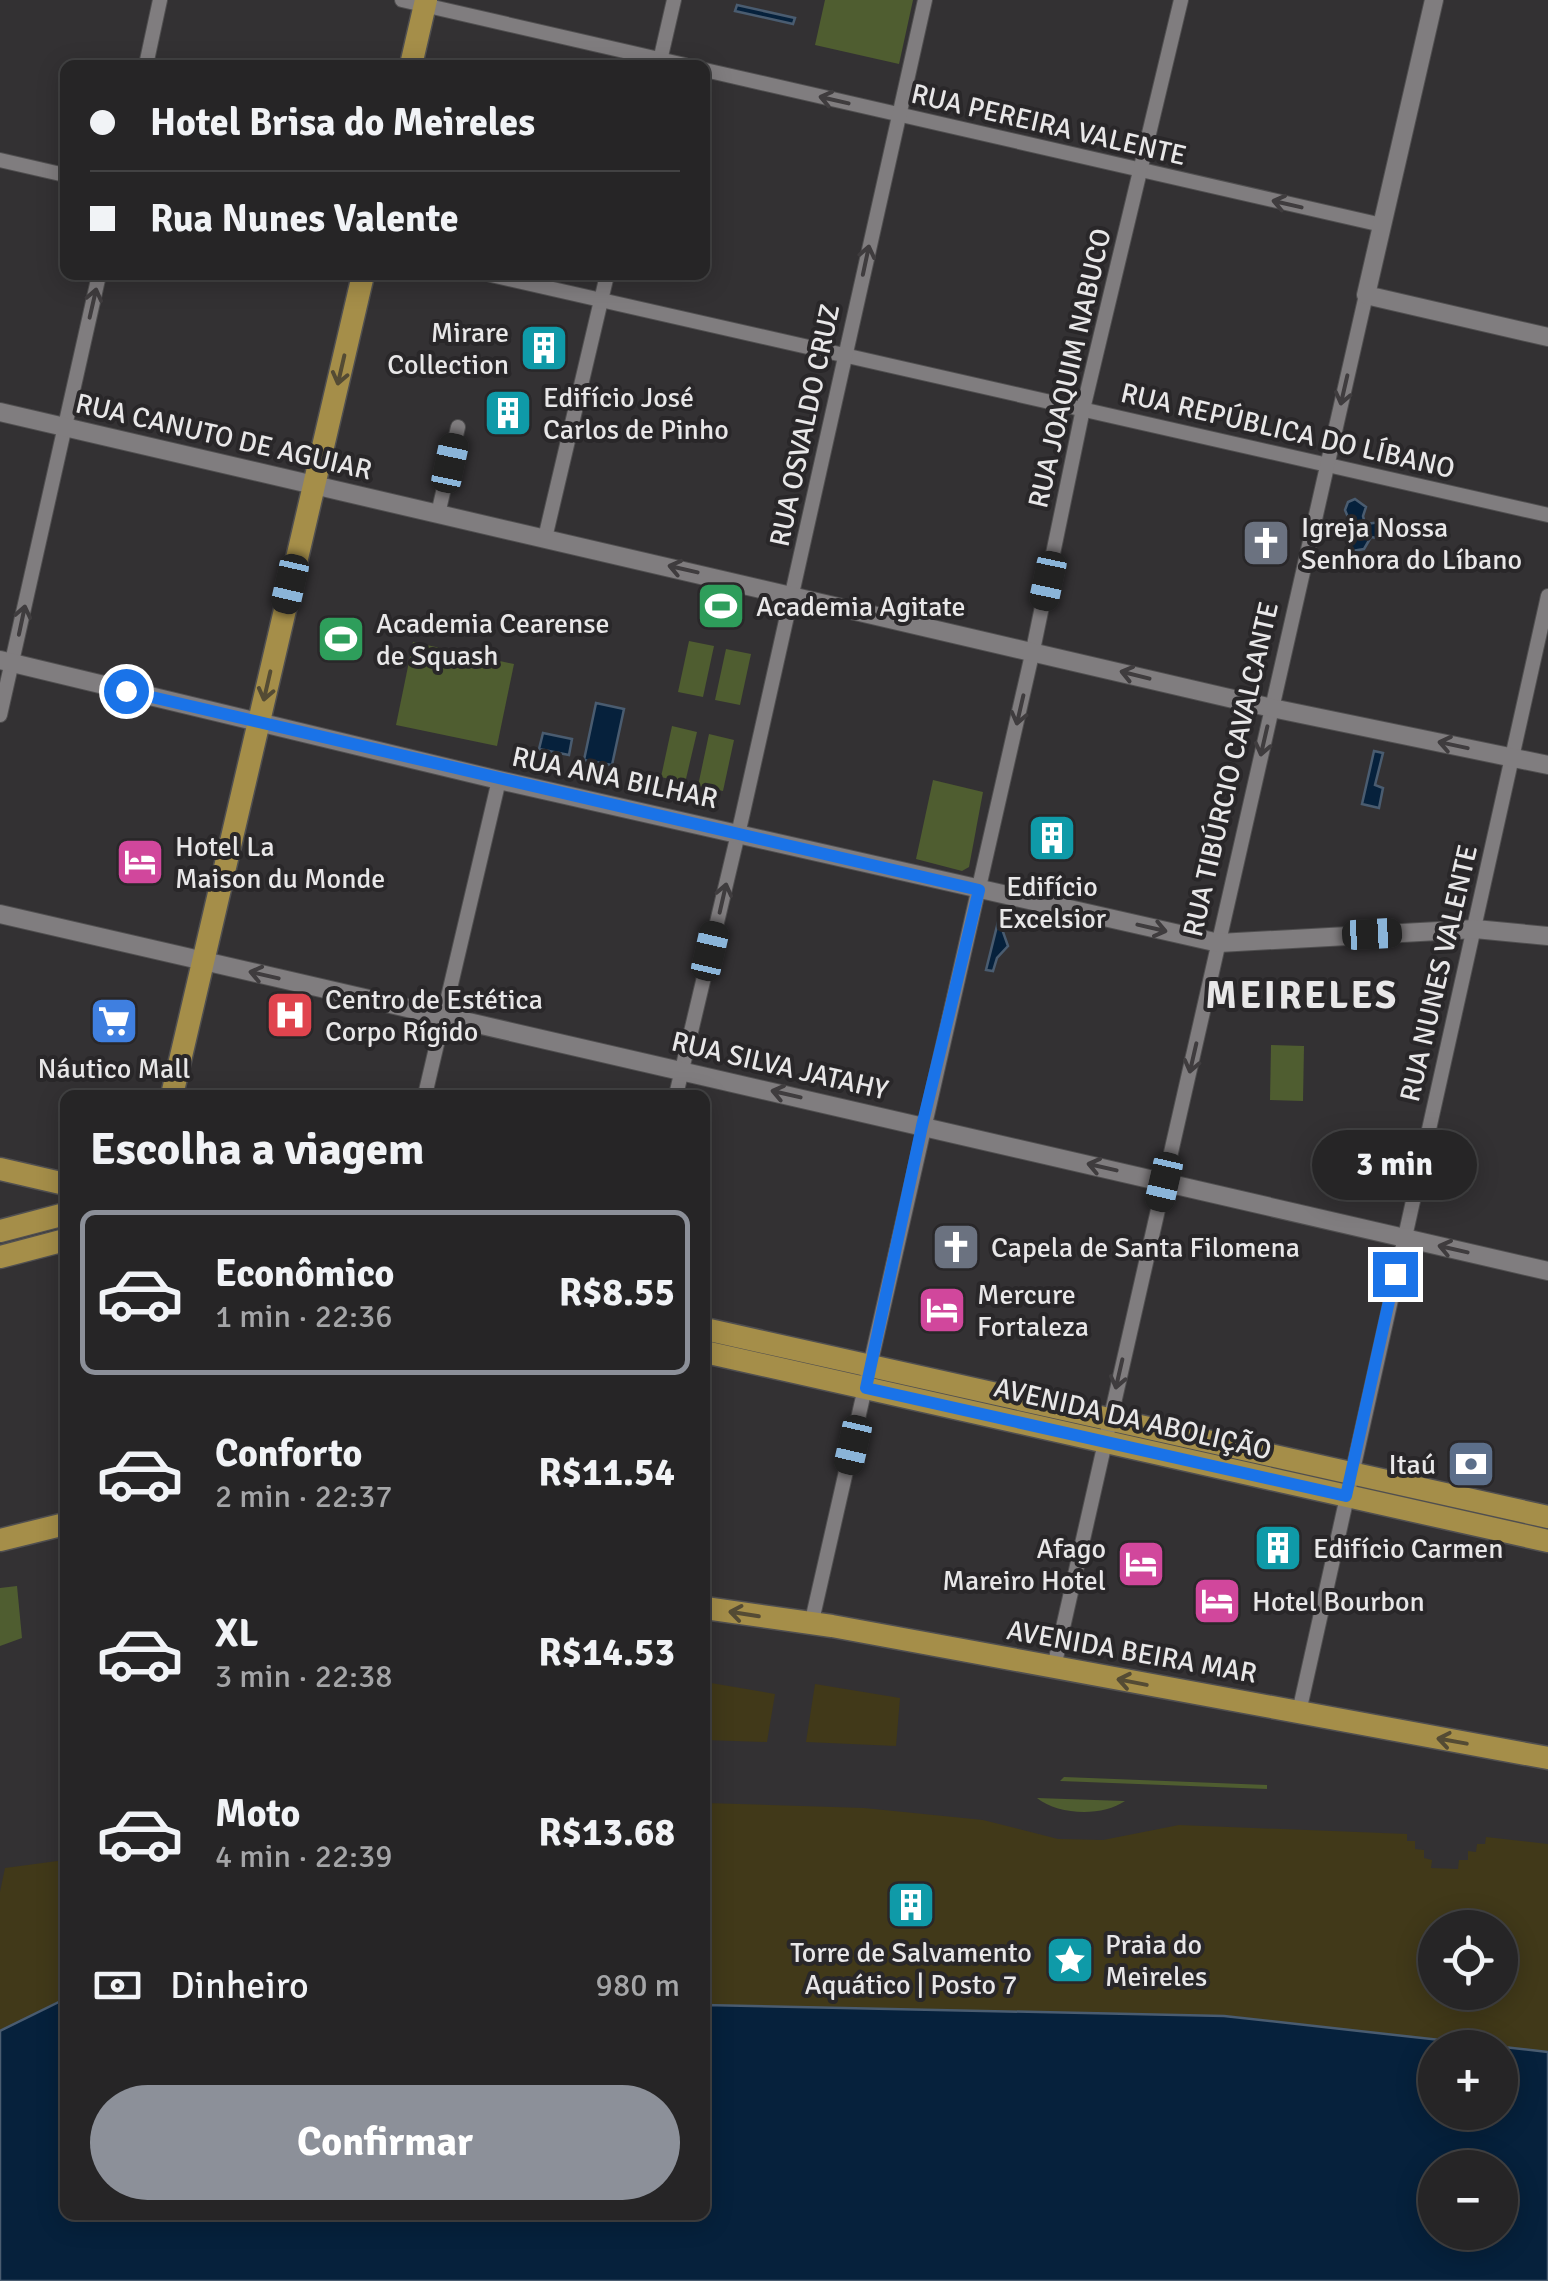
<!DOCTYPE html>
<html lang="pt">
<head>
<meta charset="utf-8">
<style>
	body { margin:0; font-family:Signika,sans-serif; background:#2e2d2e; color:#f1f3f6; height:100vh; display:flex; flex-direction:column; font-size:38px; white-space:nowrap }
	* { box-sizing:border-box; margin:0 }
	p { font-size:32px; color:#a4a5a7 }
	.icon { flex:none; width:55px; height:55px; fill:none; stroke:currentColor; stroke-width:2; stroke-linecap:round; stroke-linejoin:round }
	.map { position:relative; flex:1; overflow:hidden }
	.drawer { position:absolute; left:60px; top:1090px; width:650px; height:1130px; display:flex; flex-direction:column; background:#262526; border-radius:15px; box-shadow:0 5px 25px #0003,0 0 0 2px #424243 }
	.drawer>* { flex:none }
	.guide { position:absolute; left:60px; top:60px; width:650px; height:220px; border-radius:15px; box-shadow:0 5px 25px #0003,0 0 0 2px #424243; display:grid; align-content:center; height:220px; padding:0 30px; background:#262526 }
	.controls { position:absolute; left:1418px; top:1910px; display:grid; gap:20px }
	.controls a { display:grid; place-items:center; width:100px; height:100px; border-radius:50%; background:#262526; box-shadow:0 5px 25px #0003,0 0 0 2px #424243; font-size:50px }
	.end { position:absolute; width:45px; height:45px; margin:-22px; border:12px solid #1a73e8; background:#fff; box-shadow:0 0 0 5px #fff }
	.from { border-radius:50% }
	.bubble { position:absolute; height:70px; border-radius:35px; background:#262526; box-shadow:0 5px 25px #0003,0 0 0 2px #424243; font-size:32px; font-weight:800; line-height:70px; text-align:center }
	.car { position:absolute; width:30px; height:60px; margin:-30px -15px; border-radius:12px; box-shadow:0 0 8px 2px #0007; background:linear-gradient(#222 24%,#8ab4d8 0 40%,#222 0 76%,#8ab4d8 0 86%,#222 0) }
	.guide b { display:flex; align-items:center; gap:35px; height:95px; font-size:38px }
	.guide b+b { border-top:2px solid #424243 }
	.guide i { width:25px; height:25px; background:#f1f3f6 }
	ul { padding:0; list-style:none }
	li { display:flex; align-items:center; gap:30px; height:165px; margin:0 20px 15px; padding:0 10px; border:5px solid transparent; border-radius:15px }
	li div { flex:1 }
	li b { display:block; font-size:38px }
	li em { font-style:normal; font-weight:800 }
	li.current { border-color:#8c9099 }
	li>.icon { width:90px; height:90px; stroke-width:1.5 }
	h2 { padding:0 30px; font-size:45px; line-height:120px }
	.pay { display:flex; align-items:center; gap:25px; height:110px; padding:0 30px; font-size:38px }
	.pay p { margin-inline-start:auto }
	.primary-button { display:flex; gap:20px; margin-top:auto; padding:20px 30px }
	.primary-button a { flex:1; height:115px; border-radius:60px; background:#8c9099; color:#fff; font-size:40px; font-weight:800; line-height:115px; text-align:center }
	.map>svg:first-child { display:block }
	.green { fill:#4f5d30 }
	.sand { fill:#413919; fill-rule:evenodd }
	.water { fill:#06213c; stroke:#4a5c70; stroke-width:2.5; fill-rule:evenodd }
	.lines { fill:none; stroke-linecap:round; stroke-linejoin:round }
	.minor-casing { stroke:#504f50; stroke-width:16 }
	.tertiary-casing { stroke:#504f50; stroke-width:20 }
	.primary-casing { stroke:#504f50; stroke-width:25 }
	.minor { stroke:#807d7f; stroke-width:14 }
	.tertiary { stroke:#807d7f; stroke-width:18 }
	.primary { stroke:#a58e49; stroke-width:22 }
	.oneway { stroke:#3f3c3e }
	.oneway2 { stroke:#544b34 }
	.route { stroke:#1a73e8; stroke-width:12 }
	.labels { text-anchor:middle; stroke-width:8; stroke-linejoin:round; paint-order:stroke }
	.street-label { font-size:28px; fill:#e8e7e8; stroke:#292729 }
	.poi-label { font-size:28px; fill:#e8e7e8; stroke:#292729; text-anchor:start }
	.district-label { font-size:38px; font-weight:bold; letter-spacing:2.5px; fill:#e8e7e8; stroke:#292729 }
</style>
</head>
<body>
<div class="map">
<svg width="1548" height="2281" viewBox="0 0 1548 2281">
	<rect width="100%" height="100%" fill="#333133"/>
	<g class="green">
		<path d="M825 0H913L899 64 815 45Z"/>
		<path d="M689 641 714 646 703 697 678 692Z"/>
		<path d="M413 642 514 664 497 746 396 725Z"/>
		<path d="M726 649 751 654 740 705 715 700Z"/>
		<path d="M672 726 697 732 685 783 661 777Z"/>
		<path d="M709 734 734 740 723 791 698 786Z"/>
		<path d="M933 780 983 792 969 867 962 871 916 859Z"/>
		<path d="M1271 1045 1304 1046 1303 1101 1270 1100Z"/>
		<path d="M17 1586 22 1638 0 1646V1588Z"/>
		<path d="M1064 1777 1267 1785V1789L1060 1781Z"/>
		<path d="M1037 1798 1124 1801H1125C1102 1817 1058 1815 1037 1798Z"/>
	</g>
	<g class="sand">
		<path d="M705 1682 775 1694 767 1742 705 1740Z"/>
		<path d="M815 1684 900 1698 896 1746 806 1742Z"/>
		<path d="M705 1803 864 1808 983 1820 1058 1839 1103 1840 1179 1825 1407 1834V1841H1415V1849L1424 1850V1858L1432 1860 1431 1868 1458 1869 1459 1860H1468V1851L1476 1852 1477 1844H1485L1486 1837 1548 1844V2052L1224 2016 705 2005ZM1435 1928H1500V1992H1435Z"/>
		<path d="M65 1860V1999L0 2031V1892L5 1868Z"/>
	</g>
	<g class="water">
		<path d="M737 5 795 18 793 24 735 11Z"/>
		<path d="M1355 499 1366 507 1363 516 1365 524 1381 522 1388 531 1381 539 1371 537 1364 549 1352 551 1348 545 1352 527 1345 510 1348 502Z"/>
		<path d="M596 703 624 709 612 765 584 760Z"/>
		<path d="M543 733 572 739 569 755 539 749Z"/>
		<path d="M1374 751 1383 753 1375 785 1383 788 1379 808 1362 804Z"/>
		<path d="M999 918 1005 919 1003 932 1008 946 997 958 993 971 986 970Z"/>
		<path d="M65 1999V2215H705V2005L1224 2016 1548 2052V2281H0V2031ZM1435 2048H1500V2112H1435ZM1435 2168H1500V2232H1435Z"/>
	</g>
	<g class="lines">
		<g class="minor-casing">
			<g id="minor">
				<path d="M402 0 685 65"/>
				<path d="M146 65 160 0"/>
				<path d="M659 65 674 0"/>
				<path d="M705 70 1382 225"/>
				<path d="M0 160 65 175"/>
				<path d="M491 275 1548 515"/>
				<path d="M438 514 458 427"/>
				<path d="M545 538 607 275"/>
				<path d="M0 715 99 275"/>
				<path d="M425 1095 499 780"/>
				<path d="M676 1095 742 817 925 0"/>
				<path d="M811 1625 1033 650 1083 409 1181 0"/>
				<path d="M1054 1667 1366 295"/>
				<path d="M1299 1712 1548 596"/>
			</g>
		</g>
		<g class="tertiary-casing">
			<g id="tertiary">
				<path d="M1434 0 1366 295 1548 337"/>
				<path d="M0 412 1272 708 1548 765"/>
				<path d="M0 660 499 780 1219 943 1475 929 1548 936"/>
				<path d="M0 914 1548 1271"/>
			</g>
		</g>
		<g class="primary-casing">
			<g id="primary">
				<path d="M411 65 426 0"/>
				<path d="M172 1095 363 275"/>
				<path d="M0 1169 65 1184"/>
				<path d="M0 1231 65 1214"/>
				<path d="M0 1257 65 1240"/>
				<path d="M705 1329 1548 1517"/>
				<path d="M705 1352 1548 1541"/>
				<path d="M0 1540 65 1524"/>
				<path d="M705 1608 832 1626 1548 1758"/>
			</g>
		</g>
		<use href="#minor" class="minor"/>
		<use href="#tertiary" class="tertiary"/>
		<use href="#primary" class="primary"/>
	</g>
	<defs><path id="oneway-shaft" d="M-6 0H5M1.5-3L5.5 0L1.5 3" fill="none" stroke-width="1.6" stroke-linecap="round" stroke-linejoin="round" transform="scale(2.5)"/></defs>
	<g class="oneway">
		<use href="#oneway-shaft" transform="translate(834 100) rotate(-167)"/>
		<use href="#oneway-shaft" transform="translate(1287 204) rotate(-167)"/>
		<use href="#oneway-shaft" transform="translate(866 260) rotate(-78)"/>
		<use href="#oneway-shaft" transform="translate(93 303) rotate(-77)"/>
		<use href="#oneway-shaft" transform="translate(1344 390) rotate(103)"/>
		<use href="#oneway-shaft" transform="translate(683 569) rotate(-167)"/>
		<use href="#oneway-shaft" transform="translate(22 620) rotate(-78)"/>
		<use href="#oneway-shaft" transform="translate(1135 675) rotate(-166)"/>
		<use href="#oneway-shaft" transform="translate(1020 710) rotate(103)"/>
		<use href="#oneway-shaft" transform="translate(1264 741) rotate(103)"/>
		<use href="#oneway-shaft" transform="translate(1453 745) rotate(-168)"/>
		<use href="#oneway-shaft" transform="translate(723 898) rotate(-77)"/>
		<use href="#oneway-shaft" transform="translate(1152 928) rotate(13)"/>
		<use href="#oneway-shaft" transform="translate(264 975) rotate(-167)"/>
		<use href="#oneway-shaft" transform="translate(1193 1058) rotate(103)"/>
		<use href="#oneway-shaft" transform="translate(786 1094) rotate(-167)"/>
		<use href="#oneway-shaft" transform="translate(1102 1167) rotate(-167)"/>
		<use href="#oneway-shaft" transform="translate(1453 1249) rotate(-167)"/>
		<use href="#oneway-shaft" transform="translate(1119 1374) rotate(103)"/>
	</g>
	<g class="oneway2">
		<use href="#oneway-shaft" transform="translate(341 370) rotate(103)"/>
		<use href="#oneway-shaft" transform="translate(267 686) rotate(103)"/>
		<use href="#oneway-shaft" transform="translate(744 1614) rotate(-171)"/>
		<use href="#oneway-shaft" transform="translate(1132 1682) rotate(-169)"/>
		<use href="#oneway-shaft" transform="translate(1452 1741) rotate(-170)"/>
	</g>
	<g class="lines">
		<path class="route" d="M126 691 979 890 922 1126 866 1388 1346 1496 1395 1274"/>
	</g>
	<defs>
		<g id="building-square" transform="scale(2.5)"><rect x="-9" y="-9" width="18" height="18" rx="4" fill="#0f9aa8" stroke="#292729"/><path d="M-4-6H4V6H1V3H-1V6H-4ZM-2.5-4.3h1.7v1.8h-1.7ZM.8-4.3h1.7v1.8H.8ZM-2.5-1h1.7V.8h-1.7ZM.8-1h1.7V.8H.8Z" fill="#fff"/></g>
		<g id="church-square" transform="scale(2.5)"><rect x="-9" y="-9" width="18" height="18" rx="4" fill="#6b7280" stroke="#292729"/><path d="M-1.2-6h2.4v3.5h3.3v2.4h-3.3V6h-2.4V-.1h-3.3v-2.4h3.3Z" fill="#fff"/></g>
		<g id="stadium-square" transform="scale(2.5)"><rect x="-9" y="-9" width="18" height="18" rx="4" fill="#2e9e5b" stroke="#292729"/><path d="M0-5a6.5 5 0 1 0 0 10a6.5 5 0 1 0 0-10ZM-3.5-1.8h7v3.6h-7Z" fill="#fff"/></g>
		<g id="hotel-square" transform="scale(2.5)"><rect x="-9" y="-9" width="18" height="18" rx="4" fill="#d1479c" stroke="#292729"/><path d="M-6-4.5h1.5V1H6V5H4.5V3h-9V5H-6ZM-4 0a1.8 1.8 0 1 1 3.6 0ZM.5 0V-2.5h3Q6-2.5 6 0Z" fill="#fff"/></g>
		<g id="hospital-square" transform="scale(2.5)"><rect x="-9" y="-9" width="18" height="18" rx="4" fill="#e0444e" stroke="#292729"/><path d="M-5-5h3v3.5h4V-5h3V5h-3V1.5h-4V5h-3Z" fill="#fff"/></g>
		<g id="supermarket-square" transform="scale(2.5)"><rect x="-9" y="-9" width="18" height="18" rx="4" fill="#3f7fe0" stroke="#292729"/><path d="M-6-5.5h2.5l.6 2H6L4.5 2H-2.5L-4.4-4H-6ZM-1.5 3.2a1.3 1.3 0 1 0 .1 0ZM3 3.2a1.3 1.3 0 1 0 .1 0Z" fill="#fff"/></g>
		<g id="bank-square" transform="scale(2.5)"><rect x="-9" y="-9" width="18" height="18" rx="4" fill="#5c6f8a" stroke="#292729"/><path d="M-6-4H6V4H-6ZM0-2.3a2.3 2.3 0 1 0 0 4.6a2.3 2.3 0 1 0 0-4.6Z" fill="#fff"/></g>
		<g id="sight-square" transform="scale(2.5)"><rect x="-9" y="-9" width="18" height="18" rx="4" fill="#0f9aa8" stroke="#292729"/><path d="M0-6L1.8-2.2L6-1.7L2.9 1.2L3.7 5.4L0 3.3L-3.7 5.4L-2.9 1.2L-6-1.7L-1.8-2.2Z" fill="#fff"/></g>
	</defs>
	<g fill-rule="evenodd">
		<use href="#building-square" x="544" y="348"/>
		<use href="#building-square" x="508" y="413"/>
		<use href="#church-square" x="1266" y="543"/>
		<use href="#stadium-square" x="721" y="606"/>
		<use href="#stadium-square" x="341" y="639"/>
		<use href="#building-square" x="1052" y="838"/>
		<use href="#hotel-square" x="140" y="862"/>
		<use href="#hospital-square" x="290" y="1015"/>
		<use href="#supermarket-square" x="114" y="1021"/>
		<use href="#church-square" x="956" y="1247"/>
		<use href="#hotel-square" x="942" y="1310"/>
		<use href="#bank-square" x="1471" y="1464"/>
		<use href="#building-square" x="1278" y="1548"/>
		<use href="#hotel-square" x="1141" y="1564"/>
		<use href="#hotel-square" x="1217" y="1601"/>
		<use href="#building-square" x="911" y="1905"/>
		<use href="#sight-square" x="1070" y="1960"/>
	</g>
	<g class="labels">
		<g class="street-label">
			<text transform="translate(1049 124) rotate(13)" y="10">RUA PEREIRA VALENTE</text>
			<text transform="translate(1069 368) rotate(-77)" y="10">RUA JOAQUIM NABUCO</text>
			<text transform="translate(804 425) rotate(-78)" y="10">RUA OSVALDO CRUZ</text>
			<text transform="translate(1288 430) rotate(13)" y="10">RUA REPÚBLICA DO LÍBANO</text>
			<text transform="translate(224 436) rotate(13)" y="10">RUA CANUTO DE AGUIAR</text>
			<text transform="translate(1230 769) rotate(-77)" y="10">RUA TIBÚRCIO CAVALCANTE</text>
			<text transform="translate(615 777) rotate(12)" y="10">RUA ANA BILHAR</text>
			<text transform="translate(1438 973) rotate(-77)" y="10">RUA NUNES VALENTE</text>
			<text transform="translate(780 1065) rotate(13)" y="10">RUA SILVA JATAHY</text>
			<text transform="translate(1133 1418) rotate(13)" y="10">AVENIDA DA ABOLIÇÃO</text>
			<text transform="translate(1132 1651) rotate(10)" y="10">AVENIDA BEIRA MAR</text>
		</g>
		<g class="poi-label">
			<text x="509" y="342" text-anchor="end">Mirare<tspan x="509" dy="32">Collection</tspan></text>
			<text x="543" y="407">Edifício José<tspan x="543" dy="32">Carlos de Pinho</tspan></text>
			<text x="1301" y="537">Igreja Nossa<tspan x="1301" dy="32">Senhora do Líbano</tspan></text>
			<text x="756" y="616">Academia Agitate</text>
			<text x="376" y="633">Academia Cearense<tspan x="376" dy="32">de Squash</tspan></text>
			<text x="175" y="856">Hotel La<tspan x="175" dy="32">Maison du Monde</tspan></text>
			<text x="1052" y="896" text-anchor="middle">Edifício<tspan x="1052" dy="32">Excelsior</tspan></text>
			<text x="325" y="1009">Centro de Estética<tspan x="325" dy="32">Corpo Rígido</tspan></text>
			<text x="114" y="1078" text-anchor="middle">Náutico Mall</text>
			<text x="991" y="1257">Capela de Santa Filomena</text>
			<text x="977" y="1304">Mercure<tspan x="977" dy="32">Fortaleza</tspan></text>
			<text x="1436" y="1474" text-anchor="end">Itaú</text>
			<text x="1106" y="1558" text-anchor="end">Afago<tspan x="1106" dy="32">Mareiro Hotel</tspan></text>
			<text x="1313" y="1558">Edifício Carmen</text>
			<text x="1252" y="1611">Hotel Bourbon</text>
			<text x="1105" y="1954">Praia do<tspan x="1105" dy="32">Meireles</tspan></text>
			<text x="911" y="1962" text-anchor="middle">Torre de Salvamento<tspan x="911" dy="32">Aquático | Posto 7</tspan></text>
		</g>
		<g class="district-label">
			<text x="1302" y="1008">MEIRELES</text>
		</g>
	</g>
</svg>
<div class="controls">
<a><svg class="icon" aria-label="locate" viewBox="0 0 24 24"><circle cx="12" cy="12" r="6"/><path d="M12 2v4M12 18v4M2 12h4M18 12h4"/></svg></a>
<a>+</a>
<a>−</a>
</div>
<i class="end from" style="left:126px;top:691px"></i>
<i class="end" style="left:1395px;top:1274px"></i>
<div class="bubble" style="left:1312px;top:1130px;width:165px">3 min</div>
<i class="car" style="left:450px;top:463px;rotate:12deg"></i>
<i class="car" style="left:1048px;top:581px;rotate:192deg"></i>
<i class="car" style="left:290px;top:584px;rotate:193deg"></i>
<i class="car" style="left:1372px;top:934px;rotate:87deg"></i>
<i class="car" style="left:710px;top:951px;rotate:13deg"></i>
<i class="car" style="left:1164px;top:1182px;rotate:193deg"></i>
<i class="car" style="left:853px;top:1445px;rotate:193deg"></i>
<div class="guide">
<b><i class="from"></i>Hotel Brisa do Meireles</b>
<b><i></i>Rua Nunes Valente</b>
</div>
<section class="drawer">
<h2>Escolha a viagem</h2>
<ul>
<li class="current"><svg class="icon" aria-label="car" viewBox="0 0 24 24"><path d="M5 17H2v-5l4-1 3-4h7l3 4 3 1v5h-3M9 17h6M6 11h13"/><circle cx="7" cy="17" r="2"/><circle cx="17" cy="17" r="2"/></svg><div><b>Econômico</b><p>1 min · 22:36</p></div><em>R$8.55</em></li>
<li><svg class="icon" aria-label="car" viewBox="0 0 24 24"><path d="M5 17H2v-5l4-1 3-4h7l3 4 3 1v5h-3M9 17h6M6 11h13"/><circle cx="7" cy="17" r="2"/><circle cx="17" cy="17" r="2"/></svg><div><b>Conforto</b><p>2 min · 22:37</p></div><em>R$11.54</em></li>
<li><svg class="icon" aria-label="car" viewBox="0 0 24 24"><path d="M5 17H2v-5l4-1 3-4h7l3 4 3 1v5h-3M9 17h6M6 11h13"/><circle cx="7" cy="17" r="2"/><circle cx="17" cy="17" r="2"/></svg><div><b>XL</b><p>3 min · 22:38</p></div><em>R$14.53</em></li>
<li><svg class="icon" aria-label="car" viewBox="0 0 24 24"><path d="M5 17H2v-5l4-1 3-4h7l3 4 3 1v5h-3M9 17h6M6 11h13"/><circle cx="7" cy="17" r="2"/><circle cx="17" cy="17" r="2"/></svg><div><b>Moto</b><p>4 min · 22:39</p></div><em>R$13.68</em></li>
</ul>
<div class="pay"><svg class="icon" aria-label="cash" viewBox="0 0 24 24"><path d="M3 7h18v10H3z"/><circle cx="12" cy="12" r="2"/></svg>Dinheiro<p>980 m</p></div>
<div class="primary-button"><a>Confirmar</a></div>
</section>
</div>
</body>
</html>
